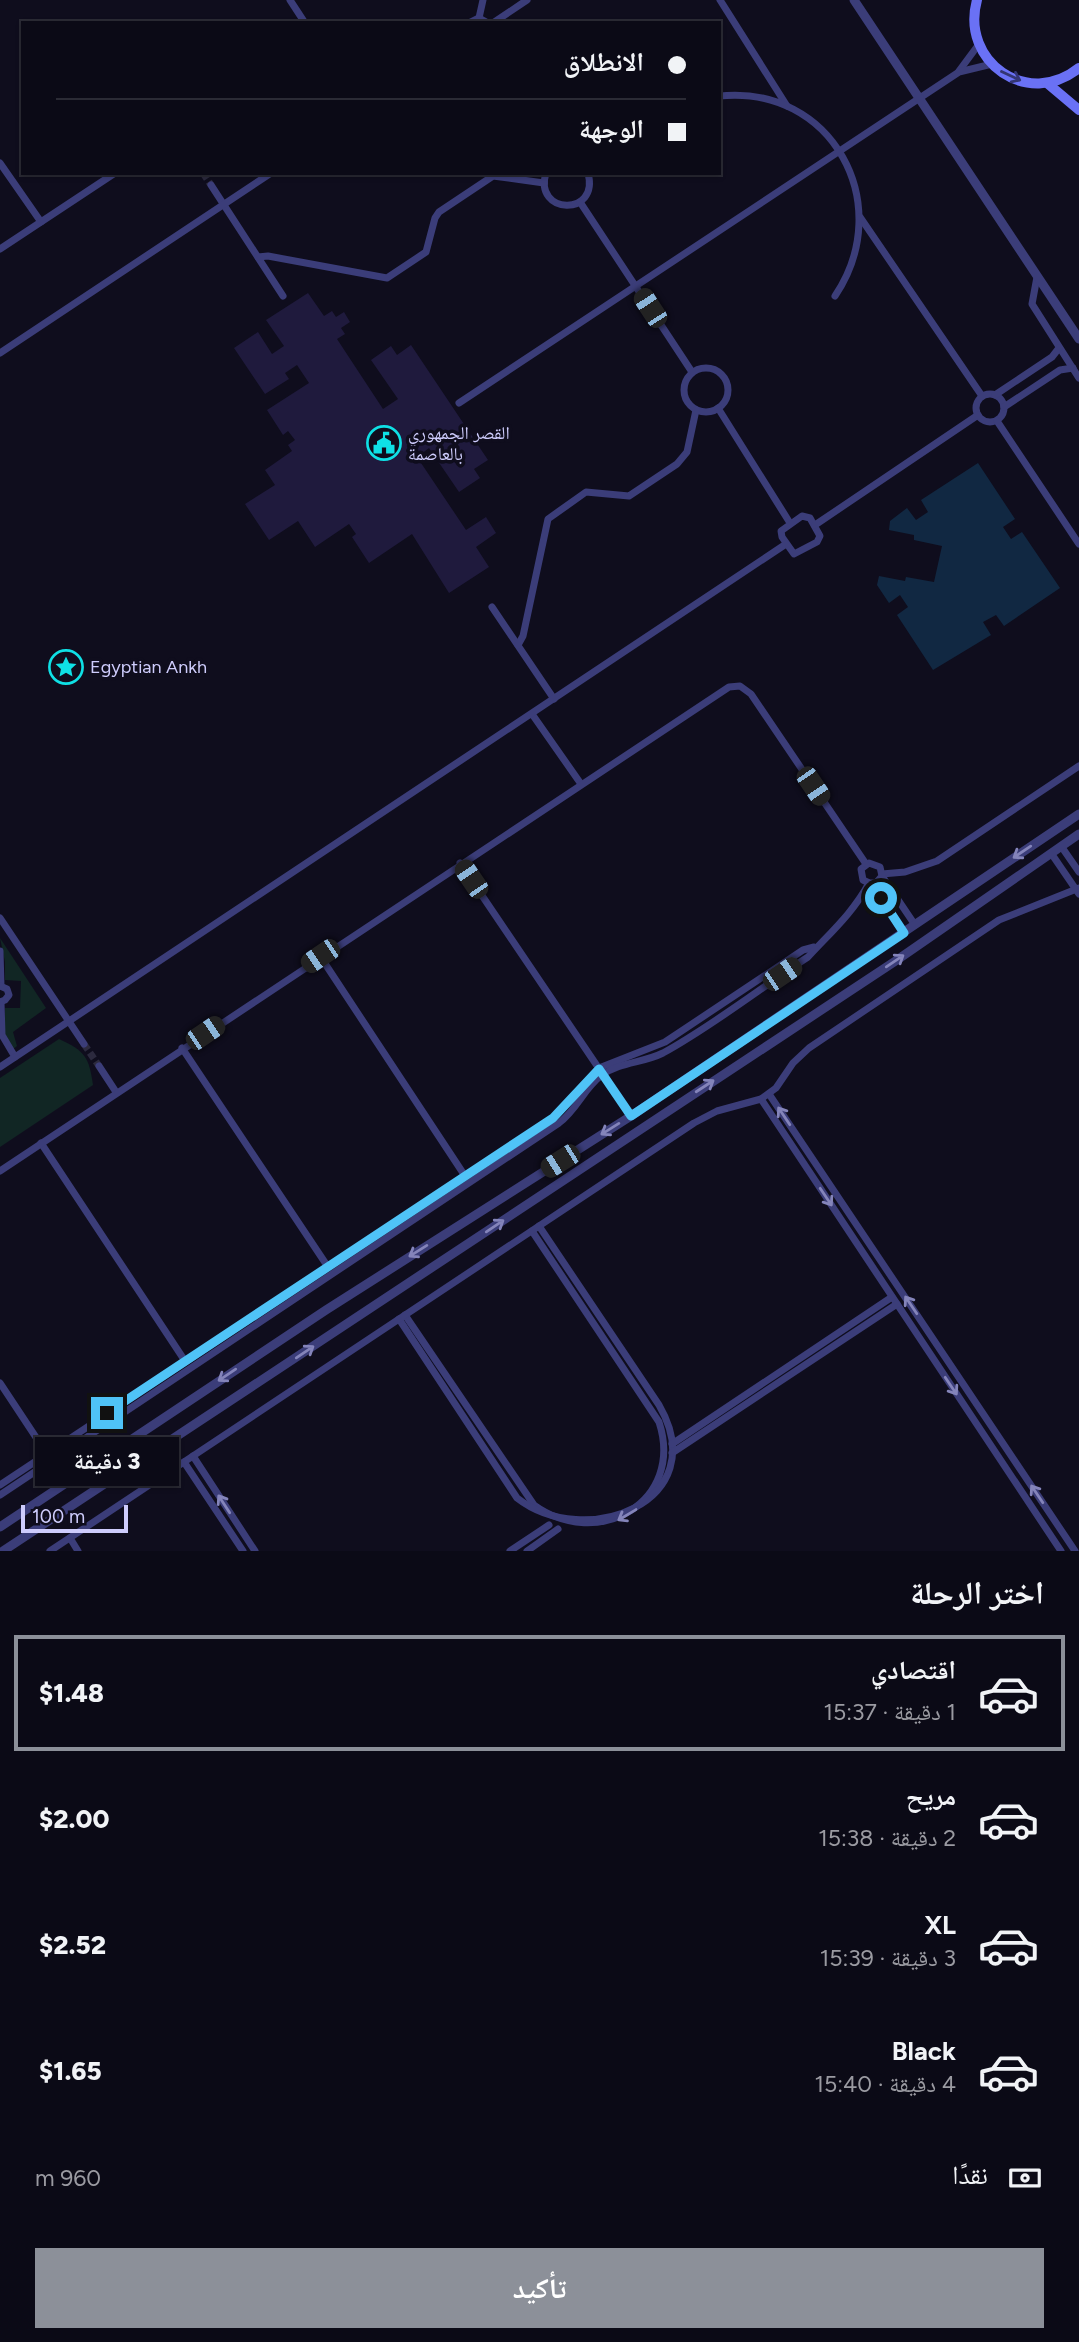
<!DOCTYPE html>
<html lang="ar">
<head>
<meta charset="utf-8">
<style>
	body { margin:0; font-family:Figtree,"Noto Naskh Arabic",sans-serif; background:#191823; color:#f1f3f6; direction:rtl; height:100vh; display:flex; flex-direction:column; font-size:26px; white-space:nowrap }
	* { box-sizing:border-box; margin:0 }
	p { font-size:23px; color:#9a9aa1 }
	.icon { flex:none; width:38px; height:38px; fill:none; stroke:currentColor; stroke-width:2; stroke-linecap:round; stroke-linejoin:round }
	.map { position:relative; height:1551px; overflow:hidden; direction:ltr }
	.panel { display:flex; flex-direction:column; background:#0b0a16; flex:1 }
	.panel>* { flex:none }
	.guide { position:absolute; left:21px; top:21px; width:700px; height:154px; border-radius:0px; box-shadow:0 2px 5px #0004,0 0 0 2px #2b2b35; direction:rtl; display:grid; align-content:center; height:154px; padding:0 35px; background:#0b0a16 }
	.scale { position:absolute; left:21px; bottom:18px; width:107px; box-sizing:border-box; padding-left:7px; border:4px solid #ceccfc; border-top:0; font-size:19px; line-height:24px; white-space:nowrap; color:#ceccfc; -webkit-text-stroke:5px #0f0d1d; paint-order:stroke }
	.end { position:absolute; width:32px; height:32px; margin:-16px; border:9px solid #4fc3f7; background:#111; box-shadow:0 0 0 4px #111 }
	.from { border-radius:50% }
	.bubble { position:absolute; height:49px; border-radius:0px; background:#0b0a16; box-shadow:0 2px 5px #0004,0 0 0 2px #2b2b35; font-size:23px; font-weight:800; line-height:49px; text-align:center; direction:rtl }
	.car { position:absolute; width:21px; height:42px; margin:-21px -10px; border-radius:9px; box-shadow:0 0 5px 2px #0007; background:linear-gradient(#222 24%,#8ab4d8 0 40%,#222 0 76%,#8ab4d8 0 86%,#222 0) }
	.guide b { display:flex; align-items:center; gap:24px; height:66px; font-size:26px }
	.guide b+b { border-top:2px solid #2b2b35 }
	.guide i { width:18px; height:18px; background:#f1f3f6 }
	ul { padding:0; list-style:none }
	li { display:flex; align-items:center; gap:21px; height:116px; margin:0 14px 10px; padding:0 21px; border:4px solid transparent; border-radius:0px }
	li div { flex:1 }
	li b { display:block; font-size:26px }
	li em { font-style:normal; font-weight:800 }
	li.selected { border-color:#8c9099 }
	li>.icon { width:63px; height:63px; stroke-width:1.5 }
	h2 { padding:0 35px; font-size:32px; line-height:84px }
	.pay { display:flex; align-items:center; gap:18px; height:77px; padding:0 35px; font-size:26px }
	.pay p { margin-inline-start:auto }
	.action { display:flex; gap:14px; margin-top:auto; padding:14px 35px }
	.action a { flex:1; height:80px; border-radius:0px; background:#8c9099; color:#fff; font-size:28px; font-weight:800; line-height:80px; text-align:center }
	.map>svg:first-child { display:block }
	.green { fill:#112624 }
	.water { fill:#112842 }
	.building { fill:#1f1a3d }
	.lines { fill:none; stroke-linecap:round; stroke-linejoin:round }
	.minor-tunnel { stroke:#2c2a3e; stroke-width:7; stroke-dasharray:7 3.5; stroke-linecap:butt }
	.minor { stroke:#3b3d79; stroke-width:7 }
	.tertiary { stroke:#3b3d79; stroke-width:9 }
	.secondary { stroke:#6a71f5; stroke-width:10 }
	.oneway { stroke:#333573 }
	.oneway2 { stroke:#8484ba }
	.route { stroke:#4fc3f7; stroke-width:9 }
	.labels { text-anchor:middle; stroke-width:7; stroke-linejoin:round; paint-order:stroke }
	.poi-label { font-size:18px; fill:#ceccfc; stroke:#0f0d1d; text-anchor:start }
</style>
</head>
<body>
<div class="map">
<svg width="1079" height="1551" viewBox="0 0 1079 1551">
	<rect width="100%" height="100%" fill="#0f0d1d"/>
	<g class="green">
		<path d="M0 938 46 1008 13 1032 17 1046 13 1049 5 1034V1008H20L21 981 5 980V962Z"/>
		<path d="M59 1039C85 1051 89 1057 93 1085L0 1147V1078Z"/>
	</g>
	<path class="water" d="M978 463 1015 519 1003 527 1011 539 1022 532 1060 588 1004 626 996 615 983 622 991 635 933 670 897 615 908 607 900 595 889 603 877 585 879 576 905 581 906 577 934 582 942 546 914 540V535L889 530 890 521 907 508 916 520 928 512 921 500Z"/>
	<path class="building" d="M308 293 324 316 332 311 336 317 344 312 350 322 341 328 345 334 337 339 383 409 398 399 371 360 391 346 397 355 411 345 488 460 474 469 480 478 459 492 429 448 417 457 466 530 486 517 496 533 476 547 489 567 449 593 412 534 369 563 352 537 356 534 349 524 315 547 298 521 269 540 245 504 275 485 265 470 292 451 288 445 295 440 288 431 283 435 267 410 309 383 297 365 285 373 289 379 265 394 234 348 258 332 272 354 284 346 266 320Z"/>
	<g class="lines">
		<g class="minor-tunnel">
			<path d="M203 173 211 185"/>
			<path d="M84 1044 99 1066"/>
		</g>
		<g class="minor">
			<path d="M290 0 305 23"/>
			<path d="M720 0 787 106"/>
			<path d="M479 18 483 0"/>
			<path d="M469 23 479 18 488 23"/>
			<path d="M493 23 527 0"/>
			<path d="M959 71 979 44"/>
			<path d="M719 96C832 84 897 204 835 296"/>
			<path d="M0 163 41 222"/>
			<path d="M546 173C533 215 600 217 588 173"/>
			<path d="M211 185 283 296"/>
			<path d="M580 202 692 372"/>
			<path d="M860 217 982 396"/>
			<path d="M0 249 115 173"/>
			<path d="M258 257 268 256 387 278 426 252 435 218 439 212 493 176 544 183"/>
			<path d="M1037 277 1032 304 1079 378"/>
			<path d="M0 353 271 173"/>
			<circle cx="706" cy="390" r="22"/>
			<circle cx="990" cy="408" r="14"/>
			<path d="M995 395 1052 357 1059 348"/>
			<path d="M459 403 959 72 992 64"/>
			<path d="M1004 407 1060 370 1073 368"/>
			<path d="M718 408 790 523"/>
			<path d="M997 421 1079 544"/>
			<path d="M802 516 810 518 820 536 817 542 794 554 782 537 781 531Z"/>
			<path d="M815 525 978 415"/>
			<path d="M492 607 554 699"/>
			<path d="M518 645 523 636 548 519 586 492 629 496 677 464 687 452 696 410"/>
			<path d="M532 714 581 784"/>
			<path d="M1061 846 1079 872"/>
			<path d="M1051 853 1079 894"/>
			<path d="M460 863 631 1116"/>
			<path d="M882 874 905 872 937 861 1079 766"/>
			<path d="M882 876 876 883H869L863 880 861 869 869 863 880 867 882 876 915 925"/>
			<path d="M872 884 903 933"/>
			<path d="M0 918 84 1044"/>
			<path d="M0 951 1 986"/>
			<path d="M320 956 465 1176"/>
			<path d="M0 986 7 989 9 995 5 1000 0 1002"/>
			<path d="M1 1002 2 1035 15 1057"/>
			<path d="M182 1048 328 1267"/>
			<path d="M99 1066 116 1092"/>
			<path d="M0 1067 786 544"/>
			<path d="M769 1094 1075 1551"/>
			<path d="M761 1099 1061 1551"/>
			<path d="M41 1143 185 1361"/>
			<path d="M0 1171 729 687 740 686 751 694 866 864"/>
			<path d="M405 1315 534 1505C598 1551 685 1502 659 1422L532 1231"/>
			<path d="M399 1319 517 1498C585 1551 715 1502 659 1405L539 1226"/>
			<path d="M0 1383 47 1454"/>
			<path d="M672 1444 892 1297"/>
			<path d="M672 1453 897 1304"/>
			<path d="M193 1456 255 1551"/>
			<path d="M184 1462 243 1551"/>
			<path d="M0 1485 553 1118 599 1068 665 1042 803 950 814 947"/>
			<path d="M0 1495 559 1123C577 1110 584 1088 602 1075 620 1062 643 1063 663 1053 711 1027 762 987 808 957 830 933 853 913 869 883"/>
			<path d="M70 1538 78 1551"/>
			<path d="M50 1551 694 1123 717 1111 761 1099 776 1088 793 1063 809 1048 999 920 1079 888"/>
			<path d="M510 1551 549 1525"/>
			<path d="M527 1551 558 1529"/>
		</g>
		<g class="tertiary">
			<path d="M854 0 1079 339"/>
			<path d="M0 1527 326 1310 631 1116 1079 814"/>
			<path d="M3 1551 897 960 1079 834"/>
		</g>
		<g class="secondary">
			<path d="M977 0C960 62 1028 109 1079 68"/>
			<path d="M1047 83 1079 110"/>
		</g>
	</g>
	<defs><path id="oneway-shaft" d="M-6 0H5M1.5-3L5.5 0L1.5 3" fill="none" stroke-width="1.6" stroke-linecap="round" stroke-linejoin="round" transform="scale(1.75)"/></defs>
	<use class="oneway" href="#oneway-shaft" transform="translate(1011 76) rotate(25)"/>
	<g class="oneway2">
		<use href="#oneway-shaft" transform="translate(1022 852) rotate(146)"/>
		<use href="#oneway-shaft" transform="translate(895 961) rotate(-34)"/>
		<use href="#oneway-shaft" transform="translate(705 1086) rotate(-33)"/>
		<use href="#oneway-shaft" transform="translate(784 1116) rotate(-124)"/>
		<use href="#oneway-shaft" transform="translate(610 1129) rotate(148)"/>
		<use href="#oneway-shaft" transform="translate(826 1197) rotate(56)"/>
		<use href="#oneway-shaft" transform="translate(495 1226) rotate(-34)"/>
		<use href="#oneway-shaft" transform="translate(418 1251) rotate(148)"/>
		<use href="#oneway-shaft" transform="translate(911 1305) rotate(-124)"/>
		<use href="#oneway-shaft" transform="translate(305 1352) rotate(-34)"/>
		<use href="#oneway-shaft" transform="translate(227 1375) rotate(146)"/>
		<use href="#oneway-shaft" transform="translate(951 1386) rotate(56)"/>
		<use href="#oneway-shaft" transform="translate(1037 1494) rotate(-124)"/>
		<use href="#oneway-shaft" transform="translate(224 1504) rotate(-123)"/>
		<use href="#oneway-shaft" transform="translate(627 1515) rotate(149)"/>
	</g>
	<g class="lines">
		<path class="route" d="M107 1413 553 1118 599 1069 631 1116 904 933 881 898"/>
	</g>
	<defs>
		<g id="civic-ring" transform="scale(1.75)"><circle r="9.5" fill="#0f0d1d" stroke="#0fe0e5" stroke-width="1.5"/><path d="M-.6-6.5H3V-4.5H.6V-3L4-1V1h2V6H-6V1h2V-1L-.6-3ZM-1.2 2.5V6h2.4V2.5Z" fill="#0fe0e5"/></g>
		<g id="sight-ring" transform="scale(1.75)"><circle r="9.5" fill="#0f0d1d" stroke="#0fe0e5" stroke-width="1.5"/><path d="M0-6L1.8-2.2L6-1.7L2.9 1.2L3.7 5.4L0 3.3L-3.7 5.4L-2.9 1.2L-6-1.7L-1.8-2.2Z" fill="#0fe0e5"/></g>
	</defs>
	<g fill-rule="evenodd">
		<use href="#civic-ring" x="384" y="443"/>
		<use href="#sight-ring" x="66" y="667"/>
	</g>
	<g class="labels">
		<g class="poi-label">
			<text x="408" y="439">القصر الجمهوري<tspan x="408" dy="21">بالعاصمة</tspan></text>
			<text x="90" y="673">Egyptian Ankh</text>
		</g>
	</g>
</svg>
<div class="scale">100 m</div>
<i class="end from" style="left:881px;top:898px"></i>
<i class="end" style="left:107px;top:1413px"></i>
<div class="bubble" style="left:35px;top:1437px;width:144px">3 دقيقة</div>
<i class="car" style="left:650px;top:308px;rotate:327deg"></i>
<i class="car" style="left:813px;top:786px;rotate:146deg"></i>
<i class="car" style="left:471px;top:879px;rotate:326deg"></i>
<i class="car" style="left:320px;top:956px;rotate:236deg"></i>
<i class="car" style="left:782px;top:974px;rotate:56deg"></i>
<i class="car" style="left:205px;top:1033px;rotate:56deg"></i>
<i class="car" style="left:560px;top:1161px;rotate:238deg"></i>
<div class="guide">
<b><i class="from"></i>الانطلاق</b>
<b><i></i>الوجهة</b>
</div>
</div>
<section class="panel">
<h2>اختر الرحلة</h2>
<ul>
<li class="selected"><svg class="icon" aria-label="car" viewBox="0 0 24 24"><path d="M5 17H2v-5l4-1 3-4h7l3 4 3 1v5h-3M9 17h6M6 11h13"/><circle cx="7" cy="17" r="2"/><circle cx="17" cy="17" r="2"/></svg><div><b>اقتصادي</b><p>1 دقيقة · 15:37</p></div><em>$1.48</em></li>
<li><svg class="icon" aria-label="car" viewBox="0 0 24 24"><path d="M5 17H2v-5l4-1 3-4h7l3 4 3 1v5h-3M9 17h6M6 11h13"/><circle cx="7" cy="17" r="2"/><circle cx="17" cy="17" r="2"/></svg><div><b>مريح</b><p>2 دقيقة · 15:38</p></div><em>$2.00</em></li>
<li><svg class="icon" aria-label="car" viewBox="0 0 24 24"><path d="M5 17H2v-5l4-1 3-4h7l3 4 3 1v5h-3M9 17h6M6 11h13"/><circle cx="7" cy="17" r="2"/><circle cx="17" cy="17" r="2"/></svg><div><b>XL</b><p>3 دقيقة · 15:39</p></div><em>$2.52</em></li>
<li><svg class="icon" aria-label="car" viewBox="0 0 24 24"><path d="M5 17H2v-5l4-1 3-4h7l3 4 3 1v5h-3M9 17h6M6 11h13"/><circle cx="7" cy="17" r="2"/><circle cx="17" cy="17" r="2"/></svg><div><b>Black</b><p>4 دقيقة · 15:40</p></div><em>$1.65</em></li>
</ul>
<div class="pay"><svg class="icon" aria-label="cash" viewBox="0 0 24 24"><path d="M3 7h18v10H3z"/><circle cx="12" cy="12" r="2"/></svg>نقدًا<p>960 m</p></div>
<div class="action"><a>تأكيد</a></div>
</section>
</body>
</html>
